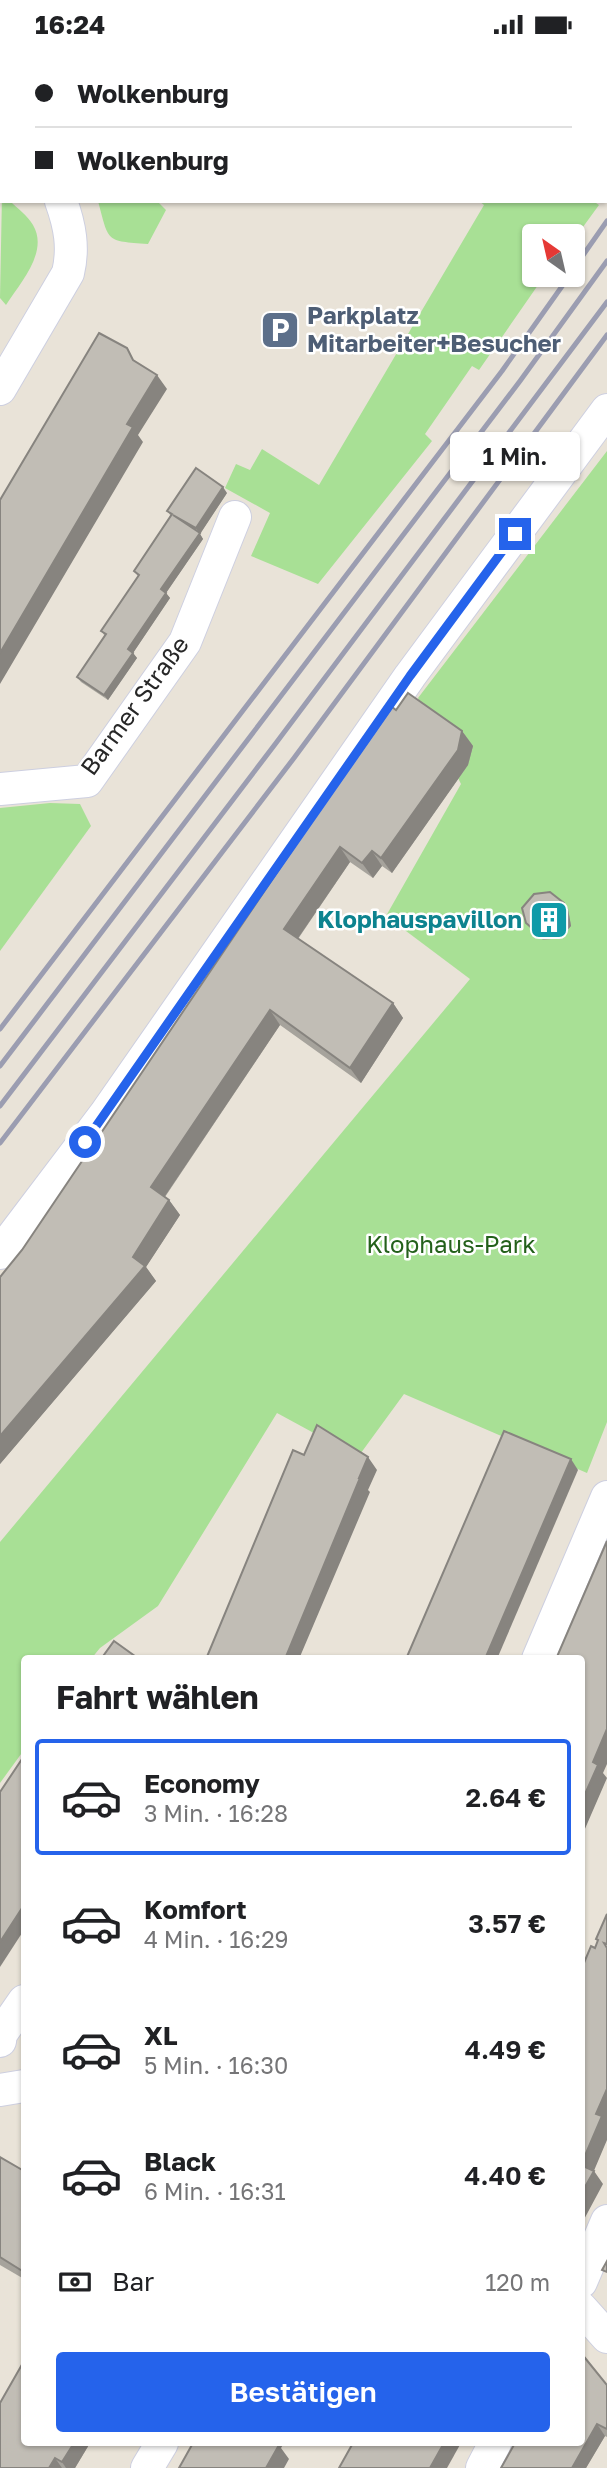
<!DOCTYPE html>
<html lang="de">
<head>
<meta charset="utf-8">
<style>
	body { margin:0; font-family:"Golos Text",sans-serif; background:#f2f2f2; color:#202124; height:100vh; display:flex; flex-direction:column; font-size:26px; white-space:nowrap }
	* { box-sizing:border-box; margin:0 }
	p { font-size:23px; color:#757577 }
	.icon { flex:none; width:38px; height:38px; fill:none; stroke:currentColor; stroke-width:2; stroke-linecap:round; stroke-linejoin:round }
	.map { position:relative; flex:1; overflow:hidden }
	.panel { position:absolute; left:21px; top:1606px; width:564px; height:791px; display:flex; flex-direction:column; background:#fff; border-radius:7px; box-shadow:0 2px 5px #0004 }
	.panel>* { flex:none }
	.top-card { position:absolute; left:0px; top:0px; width:607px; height:154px; box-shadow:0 2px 5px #0004; display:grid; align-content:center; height:154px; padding:0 35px; background:#fff }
	.needle { width:46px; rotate:326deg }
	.controls { position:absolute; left:522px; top:175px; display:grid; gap:14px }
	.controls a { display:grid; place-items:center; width:63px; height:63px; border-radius:7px; background:#fff; box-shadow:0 2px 5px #0004; font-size:35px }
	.end { position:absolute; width:32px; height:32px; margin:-16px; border:9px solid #2563eb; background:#fff; box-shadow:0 0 0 4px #fff }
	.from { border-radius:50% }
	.bubble { position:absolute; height:49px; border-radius:7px; background:#fff; box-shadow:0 2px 5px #0004; font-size:23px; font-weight:600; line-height:49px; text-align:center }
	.top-card b { display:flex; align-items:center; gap:24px; height:66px; font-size:26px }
	.top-card b+b { border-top:2px solid #e0e0e0 }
	.top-card i { width:18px; height:18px; background:#202124 }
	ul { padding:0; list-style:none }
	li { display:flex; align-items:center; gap:21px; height:116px; margin:0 14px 10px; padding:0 21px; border:4px solid transparent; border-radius:7px }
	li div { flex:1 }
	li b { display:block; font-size:26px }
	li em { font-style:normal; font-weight:600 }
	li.active { border-color:#2563eb }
	li>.icon { width:63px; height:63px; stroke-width:1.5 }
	h2 { padding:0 35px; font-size:32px; line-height:84px }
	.pay { display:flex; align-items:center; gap:18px; height:77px; padding:0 35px; font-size:26px }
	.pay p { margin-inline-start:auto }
	.action { display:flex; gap:14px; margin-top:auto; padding:14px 35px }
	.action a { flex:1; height:80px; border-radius:7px; background:#2563eb; color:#fff; font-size:28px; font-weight:600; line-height:80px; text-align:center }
	.status { display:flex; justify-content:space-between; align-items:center; height:49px; padding:0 35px; background:#fff; direction:ltr }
	.status svg { height:19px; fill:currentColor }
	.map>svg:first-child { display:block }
	.green { fill:#a8e095 }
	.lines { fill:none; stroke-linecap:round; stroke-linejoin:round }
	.minor-casing { stroke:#cdcfe0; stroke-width:34 }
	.primary-casing { stroke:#c3c3c3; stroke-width:41 }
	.minor { stroke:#fff; stroke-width:32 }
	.primary { stroke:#edd65a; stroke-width:38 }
	.rail { stroke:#9b9db1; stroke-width:5 }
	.wall { fill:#a6a39c }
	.shaded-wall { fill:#87847f }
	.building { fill:#c1bdb5; stroke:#87847f; stroke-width:2 }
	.route { stroke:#2563eb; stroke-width:9 }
	.labels { text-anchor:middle; stroke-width:5; stroke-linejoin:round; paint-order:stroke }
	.service-label { font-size:24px; font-weight:bold; fill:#4e5e75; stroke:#fff; text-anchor:start }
	.street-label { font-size:24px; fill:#272727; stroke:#fff }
	.culture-label { font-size:24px; font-weight:bold; fill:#0d838f; stroke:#fff; text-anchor:end }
	.park-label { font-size:24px; fill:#23601a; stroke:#fff }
</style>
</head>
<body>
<div class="status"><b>16:24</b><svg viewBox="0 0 49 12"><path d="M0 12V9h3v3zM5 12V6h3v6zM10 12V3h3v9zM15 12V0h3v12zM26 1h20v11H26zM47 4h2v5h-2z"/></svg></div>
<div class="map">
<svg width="607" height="2419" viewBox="0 0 607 2419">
	<rect width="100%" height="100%" fill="#e9e3d8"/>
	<g class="green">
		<path d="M2 146V152H10C17 159 28 167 33 176 49 203 20 234 6 256L0 249Z"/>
		<path d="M98 152H157L166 161 148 195C105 192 109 193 98 152Z"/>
		<path d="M479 152H593L599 156 572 193V187H534V226H545L479 321 472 317 425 385 432 392 318 535 251 507 270 464 225 439 236 415 250 421 262 400 319 436 484 156Z"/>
		<path d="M607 402V1373L587 1424 404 1345 358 1408 277 1364 158 1557 100 1599 91 1610H24V1701L0 1734V1493L470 930 386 867 461 735 418 649Z"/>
		<path d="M50 754 80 755 91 777 0 902V759Z"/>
	</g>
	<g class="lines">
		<g class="minor-casing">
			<g id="minor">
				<path d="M0 340 68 224C74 199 70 177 61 152"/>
				<path d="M0 740 87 732 185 593 235 468"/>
				<path d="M0 1204 106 1064 410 627 607 361"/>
				<path d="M538 1610 607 1448"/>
				<path d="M0 1992 1 1985 24 1952"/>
				<path d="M0 2041 24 2037"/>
				<path d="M581 2233 607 2172"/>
				<path d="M581 2259 607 2288"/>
				<path d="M147 2419 162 2394"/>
				<path d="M482 2419 495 2394"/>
			</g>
		</g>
		<g class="primary-casing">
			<g id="primary">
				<path d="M57 2 58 0"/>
				<path d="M0 68 2 66"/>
			</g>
		</g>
		<use href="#minor" class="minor"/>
		<use href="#primary" class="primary"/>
		<g class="rail">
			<path d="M572 222 607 172"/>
			<path d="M0 980 502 322 570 226"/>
			<path d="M0 1017 520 332 607 212"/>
			<path d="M0 1057 276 694 607 253"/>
			<path d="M0 1094 294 709 607 286"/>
		</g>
	</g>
	<g class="wall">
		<path d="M227 444 200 485 203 490 166 544 170 549 133 604 137 609 108 651 81 633 77 628 105 587 101 582 138 527 134 522 171 467 167 462Z"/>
		<path d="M396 661 462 682 473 697 468 716 392 824 382 817 373 829 350 813 298 890 393 954 403 969 361 1034 280 976 165 1148 169 1151 180 1166 146 1218 156 1232 0 1415V1228L22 1201Z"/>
		<path d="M568 860 571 877 560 889 543 891 530 879 526 874Z"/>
		<path d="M0 2108 24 2122V2230L0 2216Z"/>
		<path d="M607 2336V2388L605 2387 586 2419H501Z"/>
		<path d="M24 2394H90L75 2419H0Z"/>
	</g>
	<g class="shaded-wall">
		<path d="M233 0H256L255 2H234Z"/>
		<path d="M157 326 167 340 138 386 143 393 0 635V604L127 375Z"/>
		<path d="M223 438 227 444 200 485 203 490 166 544 170 549 133 604 137 609 108 651 104 646 128 600 161 540 199 484 196 479Z"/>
		<path d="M462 682 473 697 468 716 392 824 381 809Z"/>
		<path d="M340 798 350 813 294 895 284 880Z"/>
		<path d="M372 802 382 817 373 829 362 814Z"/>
		<path d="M564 854 568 860 571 877 560 889 556 883Z"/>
		<path d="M393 954 403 969 361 1034 350 1019Z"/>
		<path d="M270 961 280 976 161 1153 151 1138Z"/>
		<path d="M169 1151 180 1166 146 1218 156 1232 0 1415V1387L133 1208Z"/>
		<path d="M368 1408 377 1421 368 1441 370 1443 299 1610H285L359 1429Z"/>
		<path d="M571 1410 578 1421 497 1610H485Z"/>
		<path d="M607 1680V1715L603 1724 607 1729 581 1789V1754L593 1713Z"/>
		<path d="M24 1856V1881L0 1918V1893Z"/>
		<path d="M607 2040V2091L593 2124 594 2122 603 2135 581 2176V2117L596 2065Z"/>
		<path d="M597 2375 605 2387 586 2419H572Z"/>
		<path d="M74 2394H90L75 2419H66L62 2413Z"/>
		<path d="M271 2394H284L281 2399 289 2410 284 2419H266Z"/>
		<path d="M444 2394H461L447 2419H430Z"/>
		<path d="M55 2409 62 2419H49Z"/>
	</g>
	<g class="building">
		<path d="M125 0H234L236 2H123Z"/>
		<path d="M99 284 127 299 133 311 157 326 127 375 133 378 0 604V451Z"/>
		<path d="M196 419 223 438 196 479 173 466 200 484 161 540 166 544 128 600 133 604 104 646 77 628 106 585 101 582 139 526 134 522 172 465 167 462Z"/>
		<path d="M408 644 462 682 458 701 381 809 372 802 362 814 340 798 284 880 393 954 350 1019 270 961 151 1138 169 1151 133 1208 145 1217 0 1387V1228L22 1201 309 776 392 658 396 661Z"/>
		<path d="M550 843 564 854 567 871 556 883 539 885 526 874 522 859 534 845Z"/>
		<path d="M317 1376 368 1408 359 1429H360L285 1610H206L293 1401 304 1406Z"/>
		<path d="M504 1382 571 1410 485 1610H406Z"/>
		<path d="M607 1492V1680L593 1713 598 1716 581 1754V1610H556Z"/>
		<path d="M114 1592 139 1610H101Z"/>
		<path d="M24 1707V1856L0 1893V1743Z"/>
		<path d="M607 1865V1895L604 1894 607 1899V2040L596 2065 602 2067 581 2116V1921L591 1897 595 1899 598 1891 596 1890Z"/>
		<path d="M0 2108 24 2122V2223L0 2208Z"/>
		<path d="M581 2116 594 2122 581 2145Z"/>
		<path d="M607 2212V2223L602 2221Z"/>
		<path d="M581 2304 607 2336V2380L597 2375 572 2419H501L515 2394H581Z"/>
		<path d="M24 2312V2394H74L62 2413 55 2409 49 2419H0V2354Z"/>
		<path d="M193 2394H275L279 2396 266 2419H179Z"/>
		<path d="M353 2394H444L430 2419H339Z"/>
	</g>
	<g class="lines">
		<path class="route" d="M85 1093 410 627 515 485"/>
	</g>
	<defs>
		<g id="parking-square" transform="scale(2.0125)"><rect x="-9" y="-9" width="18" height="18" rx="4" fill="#5c6f8a" stroke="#fff"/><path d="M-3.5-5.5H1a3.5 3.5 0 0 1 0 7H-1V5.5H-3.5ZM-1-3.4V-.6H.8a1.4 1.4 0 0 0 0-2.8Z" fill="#fff"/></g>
		<g id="building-square" transform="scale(2.0125)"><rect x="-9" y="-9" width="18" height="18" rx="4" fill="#0f9aa8" stroke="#fff"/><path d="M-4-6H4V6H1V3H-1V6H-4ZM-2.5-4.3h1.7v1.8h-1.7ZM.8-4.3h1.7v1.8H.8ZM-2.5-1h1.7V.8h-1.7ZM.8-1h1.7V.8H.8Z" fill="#fff"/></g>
	</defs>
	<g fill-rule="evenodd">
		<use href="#parking-square" x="280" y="281"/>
		<use href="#building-square" x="549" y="871"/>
	</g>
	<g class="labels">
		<g class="service-label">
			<text x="307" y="275">Parkplatz<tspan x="307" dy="28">Mitarbeiter+Besucher</tspan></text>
		</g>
		<g class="street-label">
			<text transform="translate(135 657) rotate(-54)" y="8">Barmer Straße</text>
		</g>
		<g class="culture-label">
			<text x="522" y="879">Klophauspavillon</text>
		</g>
		<g class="park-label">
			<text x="451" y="1204">Klophaus-Park</text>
		</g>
	</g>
</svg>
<div class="controls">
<a><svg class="needle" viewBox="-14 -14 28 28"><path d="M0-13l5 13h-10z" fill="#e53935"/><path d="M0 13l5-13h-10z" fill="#757577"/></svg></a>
</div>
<i class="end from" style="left:85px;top:1093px"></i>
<i class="end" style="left:515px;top:485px"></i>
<div class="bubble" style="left:450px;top:383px;width:130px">1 Min.</div>
<div class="top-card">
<b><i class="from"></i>Wolkenburg</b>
<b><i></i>Wolkenburg</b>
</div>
<section class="panel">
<h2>Fahrt wählen</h2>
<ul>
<li class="active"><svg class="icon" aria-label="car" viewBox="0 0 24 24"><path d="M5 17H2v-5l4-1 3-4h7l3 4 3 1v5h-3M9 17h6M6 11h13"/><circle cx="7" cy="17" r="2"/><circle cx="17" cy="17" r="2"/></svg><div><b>Economy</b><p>3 Min. · 16:28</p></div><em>2.64 €</em></li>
<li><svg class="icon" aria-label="car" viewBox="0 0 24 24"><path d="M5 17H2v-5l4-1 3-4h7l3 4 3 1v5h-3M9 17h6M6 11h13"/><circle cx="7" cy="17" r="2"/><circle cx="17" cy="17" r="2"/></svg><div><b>Komfort</b><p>4 Min. · 16:29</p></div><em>3.57 €</em></li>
<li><svg class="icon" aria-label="car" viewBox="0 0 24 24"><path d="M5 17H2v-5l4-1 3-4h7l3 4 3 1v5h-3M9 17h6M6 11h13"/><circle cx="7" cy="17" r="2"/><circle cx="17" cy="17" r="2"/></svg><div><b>XL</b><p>5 Min. · 16:30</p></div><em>4.49 €</em></li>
<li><svg class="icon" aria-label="car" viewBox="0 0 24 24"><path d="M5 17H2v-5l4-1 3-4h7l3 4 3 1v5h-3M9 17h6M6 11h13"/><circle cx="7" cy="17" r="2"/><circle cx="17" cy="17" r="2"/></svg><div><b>Black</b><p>6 Min. · 16:31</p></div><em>4.40 €</em></li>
</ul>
<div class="pay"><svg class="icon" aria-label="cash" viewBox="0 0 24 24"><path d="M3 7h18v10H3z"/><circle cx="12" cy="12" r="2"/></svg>Bar<p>120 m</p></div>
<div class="action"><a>Bestätigen</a></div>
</section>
</div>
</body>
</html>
